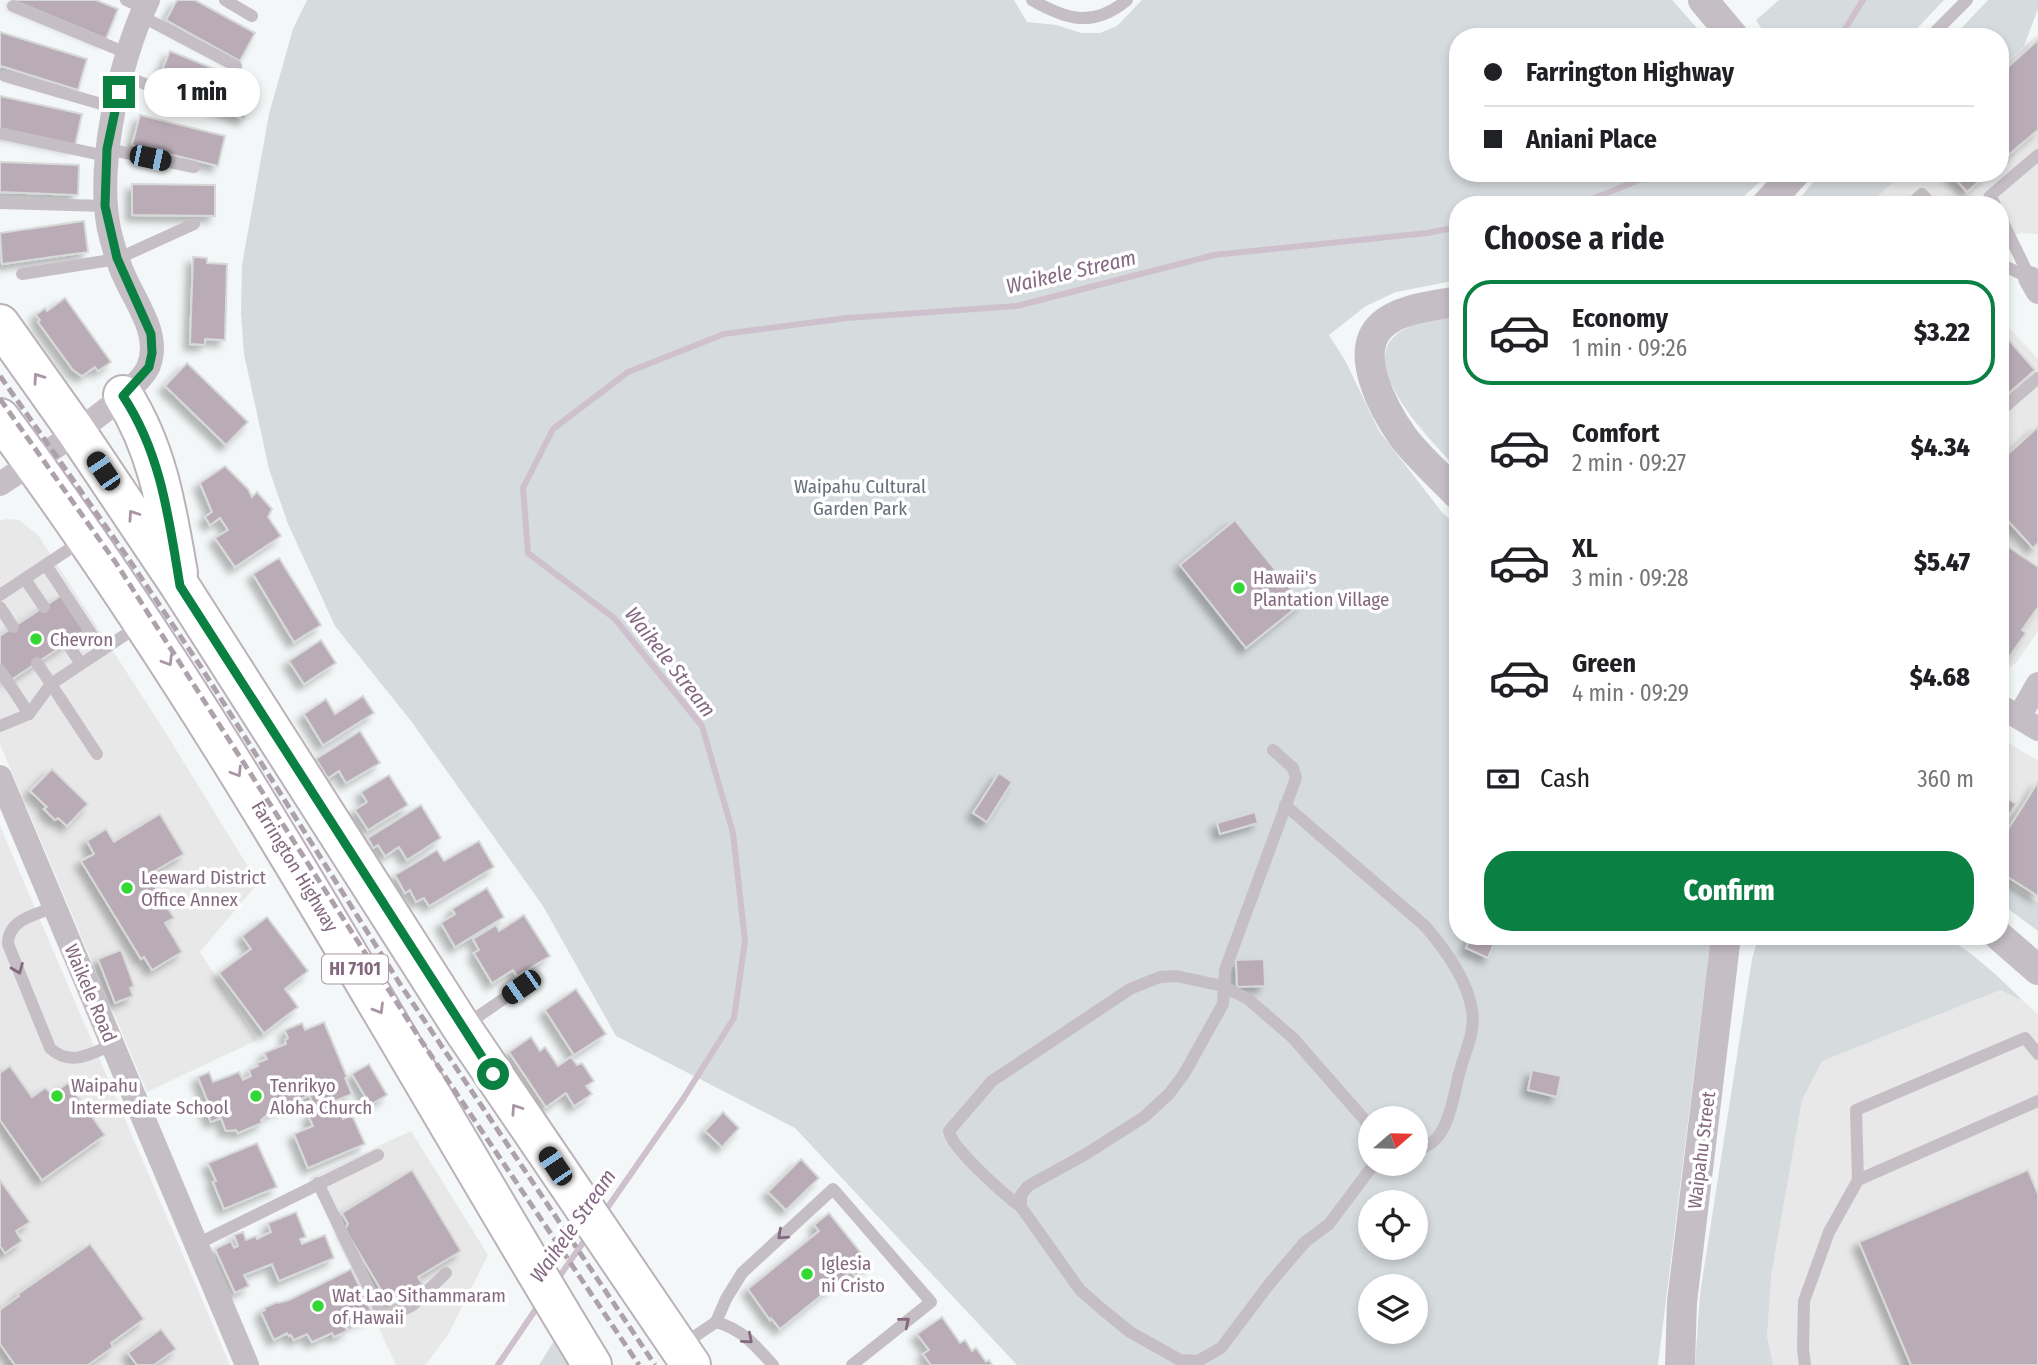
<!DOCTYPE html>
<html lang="en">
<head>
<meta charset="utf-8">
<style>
	body { margin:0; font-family:"Fira Sans Condensed",sans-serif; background:#f2f2f2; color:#202124; height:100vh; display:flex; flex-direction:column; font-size:26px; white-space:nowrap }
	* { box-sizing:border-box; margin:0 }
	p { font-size:23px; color:#757577 }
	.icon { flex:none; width:38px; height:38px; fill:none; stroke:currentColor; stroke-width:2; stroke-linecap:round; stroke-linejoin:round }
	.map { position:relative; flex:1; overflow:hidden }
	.sheet { position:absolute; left:1449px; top:196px; width:560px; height:749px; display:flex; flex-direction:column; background:#fff; border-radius:28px; box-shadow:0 4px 10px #0003 }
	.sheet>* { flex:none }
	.hud { position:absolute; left:1449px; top:28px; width:560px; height:154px; border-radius:28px; box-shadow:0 4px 10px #0003; display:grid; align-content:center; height:154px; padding:0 35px; background:#fff }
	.needle { width:46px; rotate:70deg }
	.controls { position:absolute; left:1358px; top:1106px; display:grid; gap:14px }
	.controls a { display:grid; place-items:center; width:70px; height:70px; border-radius:50%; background:#fff; box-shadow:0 4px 10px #0003; font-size:35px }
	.end { position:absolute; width:32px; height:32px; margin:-16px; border:9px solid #0b8043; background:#fff; box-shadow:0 0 0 4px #fff }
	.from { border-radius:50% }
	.bubble { position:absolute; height:49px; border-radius:24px; background:#fff; box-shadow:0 4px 10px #0003; font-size:23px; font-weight:800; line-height:49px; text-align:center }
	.car { position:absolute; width:21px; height:42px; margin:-21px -10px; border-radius:9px; box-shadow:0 0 5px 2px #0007; background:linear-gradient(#222 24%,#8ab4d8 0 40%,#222 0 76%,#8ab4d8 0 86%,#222 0) }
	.hud b { display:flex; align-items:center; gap:24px; height:66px; font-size:26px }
	.hud b+b { border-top:2px solid #e0e0e0 }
	.hud i { width:18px; height:18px; background:#202124 }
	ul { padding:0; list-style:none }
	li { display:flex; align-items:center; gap:21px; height:105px; margin:0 14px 10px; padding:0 21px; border:4px solid transparent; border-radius:28px }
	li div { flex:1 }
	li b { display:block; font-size:26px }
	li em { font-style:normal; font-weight:800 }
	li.on { border-color:#0b8043 }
	li>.icon { width:63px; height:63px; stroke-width:1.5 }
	h2 { padding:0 35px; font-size:32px; line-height:84px }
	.pay { display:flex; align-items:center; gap:18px; height:77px; padding:0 35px; font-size:26px }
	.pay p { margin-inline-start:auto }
	.button { display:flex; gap:14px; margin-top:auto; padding:14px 35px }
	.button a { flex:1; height:80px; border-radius:28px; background:#0b8043; color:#fff; font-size:28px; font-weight:800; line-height:80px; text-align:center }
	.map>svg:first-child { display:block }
	.built { fill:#e8e8e8 }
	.green { fill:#d6dbde; fill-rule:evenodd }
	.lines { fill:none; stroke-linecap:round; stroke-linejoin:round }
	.stream { stroke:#cec1cd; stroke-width:6 }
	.building { fill:#b9acb6; stroke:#d7d9d8; stroke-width:2; filter:url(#shadow) }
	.primary-casing { stroke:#bbb2b9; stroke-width:42 }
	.service { stroke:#c6bec5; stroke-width:12 }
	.minor { stroke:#c6bec5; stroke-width:24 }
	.tertiary { stroke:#c6bec5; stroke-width:30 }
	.primary { stroke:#fff; stroke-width:38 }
	.rail { stroke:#ada2ab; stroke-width:5; stroke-dasharray:10 5; stroke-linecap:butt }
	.oneway { stroke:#a995a5 }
	.oneway2 { stroke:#84687e }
	.route { stroke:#0b8043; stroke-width:9 }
	.poi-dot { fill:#33d834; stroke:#fff; stroke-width:2.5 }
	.labels { text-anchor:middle; stroke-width:7; stroke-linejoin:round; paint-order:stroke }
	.shield { fill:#fff; stroke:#a995a5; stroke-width:2 }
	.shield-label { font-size:18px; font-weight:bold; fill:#84687e }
	.park-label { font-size:19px; fill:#666f7b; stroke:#fff }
	.poi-label { font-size:19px; fill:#84687e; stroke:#fff; text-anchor:start }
	.street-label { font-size:19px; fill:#84687e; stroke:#fff }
	.water-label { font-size:21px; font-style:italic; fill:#866985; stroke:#fff }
</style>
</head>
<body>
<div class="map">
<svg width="2038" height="1365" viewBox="0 0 2038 1365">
	<defs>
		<filter id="shadow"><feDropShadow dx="-6" dy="6" stdDeviation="3.5" flood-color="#0004"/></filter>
	</defs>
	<rect width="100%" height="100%" fill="#f4f7f7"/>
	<g class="built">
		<path d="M2038 34V234L2021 233 2000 240V205H1868L1903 173H2000V67Z"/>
		<path d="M2000 318 2038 359V631L2017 662 2007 669 2000 670Z"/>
		<path d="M5 519 19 520 38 535 164 730 258 883 200 952 257 1040 147 1092 0 744V521Z"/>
		<path d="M2000 738 2038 761V903L2000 880Z"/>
		<path d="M0 826 230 1365H0Z"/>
		<path d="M1823 955 1949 967 2023 1001 2038 1014V1365H1733Z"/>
		<path d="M411 1131 488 1255 449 1333 427 1363 424 1365H396L309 1178Z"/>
	</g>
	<g class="green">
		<path d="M307 0H1014L1027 22 1057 25 1081 33H1100L1117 26 1142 0H1672L1705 37H1458V173H1770L1734 205H1458V280L1396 292 1366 306 1329 335 1346 362 1379 431 1441 511 1458 528V936H1711L1658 1365H1017L795 1128 616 1036 543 906 411 721 335 626 288 524 269 469 244 354 241 313 242 265 269 114 293 29ZM1370 1118H1416V1164H1370ZM1370 1202H1416V1248H1370ZM1370 1286H1416V1332H1370Z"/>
		<path d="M1779 0H1944L1909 37H1767L1756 20Z"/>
		<path d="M1988 0H2038V9L2024 46 2000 67V37H1953Z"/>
		<path d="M1821 173H1903L1868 205H1794Z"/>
		<path d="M1458 314V469C1435 445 1350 362 1401 331 1417 322 1440 318 1458 314Z"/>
		<path d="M2000 880 2038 903V931L2000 903Z"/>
		<path d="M1759 936H1944C1974 953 1999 977 2023 1001L2000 990 1822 1061 1802 1100 1771 1276 1767 1336 1773 1365H1695L1700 1294 1752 959Z"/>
		<path d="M557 1336 575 1365H539Z"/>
	</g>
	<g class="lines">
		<g class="stream">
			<path d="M1840 37 1863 0"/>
			<path d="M1569 205 1585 202 1656 173"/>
			<path d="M603 1214 683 1099 734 1018 745 941 733 833 702 726 614 618 528 553 523 488 553 429 628 372 724 334 847 318 1017 306 1214 255 1427 233 1458 227"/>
			<path d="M557 1280 589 1234"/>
			<path d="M498 1365 540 1303"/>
		</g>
	</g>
	<g class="building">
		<path d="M12 0H96L118 9 106 39Z"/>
		<path d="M177 0H195L255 33 240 61 166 20Z"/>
		<path d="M0 32 87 59 78 90 1 66 0 68Z"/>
		<path d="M2038 40V130L2000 162V74Z"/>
		<path d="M170 51 257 86 244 119 156 84Z"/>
		<path d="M0 96 82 114 75 146 0 131Z"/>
		<path d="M140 115 225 136 218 166 132 145Z"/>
		<path d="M0 162 79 165 78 195 0 192Z"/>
		<path d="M1950 173H1988L1967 192Z"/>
		<path d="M132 184 215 185V216L132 215Z"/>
		<path d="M84 221 88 252 2 264 0 233Z"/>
		<path d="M193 257 207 258V263L227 264 225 340 205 339V345L190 344Z"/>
		<path d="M65 298 111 362 98 371 95 367 82 376 73 370 38 322 40 320 36 315 45 308 47 311Z"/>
		<path d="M2007 338 2035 370 2000 401V341L2002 343Z"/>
		<path d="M187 363 248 422 226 445 165 386Z"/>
		<path d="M2038 427V543L2033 548 2000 512V461Z"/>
		<path d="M225 466 248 489 252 497 257 492 272 509 268 517 281 536 235 567 215 538 228 530 220 518 210 525 205 517 212 512 200 483Z"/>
		<path d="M1235 520 1302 603 1246 648 1180 565Z"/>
		<path d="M2000 541 2038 567V607L2022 630 2026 633 2004 664 2000 661Z"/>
		<path d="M279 558 321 625 294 642 253 574Z"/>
		<path d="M62 595 86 630 11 680 0 664V636Z"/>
		<path d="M321 640 336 663 304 684 289 661Z"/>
		<path d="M363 696 374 713 323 745 304 714 326 699 335 714Z"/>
		<path d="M360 731 380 763 346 783 339 771 328 778 316 759Z"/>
		<path d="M52 769 88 804 67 826 58 818 55 820 44 809 47 807 30 791Z"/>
		<path d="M999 773 1012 782 987 822 973 813Z"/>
		<path d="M389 775 408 805 368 830 355 810 367 802 361 792Z"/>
		<path d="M2038 782V896L2000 872V842Z"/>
		<path d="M2000 794 2016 804 2000 829Z"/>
		<path d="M421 805 441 838 407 860 399 847 385 856 378 845 373 848 368 838Z"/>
		<path d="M1255 812 1258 823 1220 834 1217 823Z"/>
		<path d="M160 814 184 854 148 875 174 918 165 923 182 952 152 970 144 957 141 959 81 861 94 854 87 841 106 829 114 842Z"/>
		<path d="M479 841 494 867 429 906 424 898 416 902 410 890 405 893 395 875 437 850 444 861Z"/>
		<path d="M487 888 504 917 455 947 441 923 455 914 452 909Z"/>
		<path d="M524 915 550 956 517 976 513 970 492 983 474 953 479 950 473 939 496 925 499 931Z"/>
		<path d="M267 917 308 971 285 989 298 1007 264 1033 219 973 251 949 242 936Z"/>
		<path d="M1471 936H1497L1488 958 1466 948Z"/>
		<path d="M121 950 134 986 130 988 133 996 115 1003 98 959Z"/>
		<path d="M1264 959 1265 986 1237 987 1236 960Z"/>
		<path d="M576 989 606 1034 574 1055 545 1010Z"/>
		<path d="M324 1022 347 1077 345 1078 352 1094 335 1101 343 1119 352 1115 365 1144 308 1168 294 1134 313 1126 308 1115 316 1112 309 1094 308 1096 269 1113 261 1120 262 1123 238 1133 236 1130 226 1131 221 1118 211 1122 204 1104 208 1102 198 1077 209 1072 213 1082 239 1072 243 1080 251 1076 249 1070 258 1066 257 1063 267 1059 264 1053 286 1044 285 1040 288 1038 285 1030 302 1023 305 1030Z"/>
		<path d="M531 1037 540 1051 545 1047 558 1066 571 1057 577 1065 582 1063 594 1081 586 1086 592 1094 574 1106 566 1093 546 1107 509 1052Z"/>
		<path d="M369 1064 387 1095 370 1105 352 1074Z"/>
		<path d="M10 1066 32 1097 45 1088 52 1094 68 1083 105 1135 42 1180 0 1120V1073Z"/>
		<path d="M1532 1070 1561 1076 1557 1097 1528 1090Z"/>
		<path d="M723 1112 739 1128 722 1147 705 1131Z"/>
		<path d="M257 1143 277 1187 224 1209 213 1182 216 1181 208 1163Z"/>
		<path d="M801 1159 819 1178 786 1210 768 1192Z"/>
		<path d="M412 1170 461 1251 418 1277 424 1286 390 1305 345 1229 348 1224 342 1213Z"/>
		<path d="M2028 1170 2038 1194V1365H1911L1859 1242Z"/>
		<path d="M0 1180 30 1222 16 1231 22 1241 5 1253 0 1246Z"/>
		<path d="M296 1212 306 1237 300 1239 302 1244 325 1235 334 1258 279 1281 272 1264 244 1275 249 1286 235 1293 215 1249 231 1241 234 1248 238 1246 234 1235 243 1232 246 1240 256 1236 257 1239 271 1232 268 1223Z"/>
		<path d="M829 1213 870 1264 856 1276 851 1271 780 1329 771 1318 770 1320 748 1289 819 1231 814 1225Z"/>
		<path d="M90 1244 144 1319 111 1343 113 1347 88 1365H15L0 1344V1310L19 1296 18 1294Z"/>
		<path d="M351 1269 373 1315 345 1326 347 1331 334 1337 332 1333 312 1342 307 1334 294 1340 291 1335 289 1336 287 1333 274 1340 261 1312 265 1310 264 1308 277 1302 278 1303 289 1300Z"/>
		<path d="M942 1317 960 1343 965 1340 972 1351 976 1348 986 1362 989 1360 992 1365H931L923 1354 929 1350 917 1334Z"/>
		<path d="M161 1329 176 1349 154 1365H137L128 1353Z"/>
	</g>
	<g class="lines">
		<g class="primary-casing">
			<g id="primary">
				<path d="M0 324 76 431 180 586 462 1028 691 1365"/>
				<path d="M123 395C158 450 167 510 178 573"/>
				<path id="s1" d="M0 418C222 717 398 1047 592 1365"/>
			</g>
		</g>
		<g class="service">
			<path d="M126 0 144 8"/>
			<path d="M225 0 252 16"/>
			<path d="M1032 0C1067 20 1093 28 1127 0"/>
			<path d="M13 6 129 54"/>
			<path d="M141 16 236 66"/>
			<path d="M1930 37 1967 0"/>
			<path d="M123 75 211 111"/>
			<path d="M5 76 115 108"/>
			<path d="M0 133 106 156"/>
			<path d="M107 149 194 167"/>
			<path d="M0 203 105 206"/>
			<path d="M1910 205 1922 194 1932 205"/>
			<path d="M1995 205 1990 196 2038 155"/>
			<path d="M2000 216 2030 278"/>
			<path d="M2000 264 2030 278"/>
			<path d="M22 274 117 259 194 224"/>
			<path d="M2000 411 2038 378"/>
			<path d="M46 565 102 650"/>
			<path d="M25 579 44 607"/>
			<path d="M0 595 83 540"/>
			<path d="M0 607 13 627"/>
			<path d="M67 643 81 664"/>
			<path d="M37 663 97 754"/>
			<path d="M0 670 29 714"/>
			<path d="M0 726 29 714 51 684 140 625"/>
			<path d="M1273 750 1293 768 1296 778 1225 970 1223 1004 1184 1074 1169 1094 1144 1117 1086 1154 1028 1186 1021 1195V1207L1080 1290 1103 1310 1130 1332 1180 1360 1198 1361 1221 1348 1270 1283 1305 1242 1329 1224 1374 1164"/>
			<path d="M1285 805 1425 926C1445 949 1467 979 1472 1010 1476 1031 1464 1054 1459 1074 1453 1098 1448 1146 1416 1149"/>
			<path d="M55 907C35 915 8 919 8 944L50 1048C70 1067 90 1054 112 1045"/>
			<path d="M464 1026 521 987"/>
			<path d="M1858 1180 1856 1110 2025 1038 2038 1054"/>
			<path d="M318 1183 384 1319 413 1305 446 1273"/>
			<path d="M1021 1207C1006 1196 951 1148 949 1131L992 1081 1130 989 1160 977 1176 976 1223 986 1248 999 1293 1038 1370 1126"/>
			<path d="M195 1245 378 1155"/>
			<path d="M716 1322 726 1299 742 1273 833 1189 931 1302 852 1365"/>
			<path d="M716 1322C742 1329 756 1346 773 1365"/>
			<path d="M682 1345 716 1322"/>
			<path d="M1805 1365 1803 1349 1804 1301 1829 1232 1858 1180 2038 1101"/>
		</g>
		<g class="minor">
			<path d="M2030 278 2038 292"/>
			<path d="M0 484C29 465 140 393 149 365 160 335 138 306 126 280 118 264 113 246 109 229 96 164 120 60 148 0"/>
			<path d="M2000 706 2038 729"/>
			<path d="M2019 717 2038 684"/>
			<path d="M0 777 247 1365"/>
		</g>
		<g class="tertiary">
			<path d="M1703 0 1734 37"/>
			<path d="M1766 205 1795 173"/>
			<path d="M1458 301C1434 306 1400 308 1382 325 1352 352 1384 410 1403 437 1419 458 1440 476 1458 495"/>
			<path d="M1999 936 2038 970"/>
			<path d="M1680 1365 1682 1302 1726 936"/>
		</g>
		<use href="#primary" class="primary"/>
		<g class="rail">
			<path d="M0 376 128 558 201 667 400 984 655 1365"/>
			<path d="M0 399 116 563 422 1042 639 1365"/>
		</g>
	</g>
	<defs><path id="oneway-chevron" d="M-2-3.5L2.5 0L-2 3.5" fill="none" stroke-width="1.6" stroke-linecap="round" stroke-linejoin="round" transform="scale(1.75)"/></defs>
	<g class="oneway">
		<use href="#oneway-chevron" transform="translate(38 378) rotate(-125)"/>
		<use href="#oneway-chevron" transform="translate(133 515) rotate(-124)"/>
		<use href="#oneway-chevron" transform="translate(168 661) rotate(58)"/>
		<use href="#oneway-chevron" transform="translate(237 772) rotate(58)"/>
		<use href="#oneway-chevron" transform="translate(379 1009) rotate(59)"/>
		<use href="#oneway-chevron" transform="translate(516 1109) rotate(-124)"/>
	</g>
	<g class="oneway2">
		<use href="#oneway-chevron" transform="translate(18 969) rotate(68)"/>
		<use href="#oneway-chevron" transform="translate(782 1235) rotate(138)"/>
		<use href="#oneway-chevron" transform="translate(905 1322) rotate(-39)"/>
		<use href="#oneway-chevron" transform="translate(748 1339) rotate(41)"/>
	</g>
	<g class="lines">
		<path class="route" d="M119 92 107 149 105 206 117 258 151 334 152 353 149 367 123 396C161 453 169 519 180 586L493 1074"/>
	</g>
	<g class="poi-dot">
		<circle cx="1239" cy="588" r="7"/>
		<circle cx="36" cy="639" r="7"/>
		<circle cx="127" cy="888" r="7"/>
		<circle cx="57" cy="1096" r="7"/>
		<circle cx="256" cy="1096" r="7"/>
		<circle cx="807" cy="1274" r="7"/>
		<circle cx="318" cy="1306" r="7"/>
	</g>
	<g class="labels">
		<rect class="shield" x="322" y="954.5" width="66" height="29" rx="5"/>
		<g class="shield-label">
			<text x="355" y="975">HI 7101</text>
		</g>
		<g class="park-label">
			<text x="860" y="493">Waipahu Cultural<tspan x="860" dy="22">Garden Park</tspan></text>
		</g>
		<g class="poi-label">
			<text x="1253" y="584">Hawaii's<tspan x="1253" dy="22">Plantation Village</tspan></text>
			<text x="50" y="646">Chevron</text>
			<text x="141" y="884">Leeward District<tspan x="141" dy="22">Office Annex</tspan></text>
			<text x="71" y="1092">Waipahu<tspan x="71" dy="22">Intermediate School</tspan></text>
			<text x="270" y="1092">Tenrikyo<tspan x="270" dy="22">Aloha Church</tspan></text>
			<text x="821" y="1270">Iglesia<tspan x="821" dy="22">ni Cristo</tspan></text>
			<text x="332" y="1302">Wat Lao Sithammaram<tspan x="332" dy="22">of Hawaii</tspan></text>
		</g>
		<g class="street-label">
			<text dy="7" stroke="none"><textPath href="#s1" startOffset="537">Farrington Highway</textPath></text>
			<text transform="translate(91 993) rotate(67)" y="7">Waikele Road</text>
			<text transform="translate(1701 1150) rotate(-83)" y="7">Waipahu Street</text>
		</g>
		<g class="water-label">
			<text transform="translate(1071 272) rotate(-13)" y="7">Waikele Stream</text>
			<text transform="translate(670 662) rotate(52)" y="7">Waikele Stream</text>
			<text transform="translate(573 1226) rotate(-55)" y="7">Waikele Stream</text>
		</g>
	</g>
</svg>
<div class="controls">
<a><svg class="needle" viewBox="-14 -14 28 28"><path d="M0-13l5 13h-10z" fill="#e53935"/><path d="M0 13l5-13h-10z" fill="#757577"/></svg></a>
<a><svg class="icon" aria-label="locate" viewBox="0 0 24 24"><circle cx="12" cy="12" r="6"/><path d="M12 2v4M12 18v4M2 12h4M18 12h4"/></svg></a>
<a><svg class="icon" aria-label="layers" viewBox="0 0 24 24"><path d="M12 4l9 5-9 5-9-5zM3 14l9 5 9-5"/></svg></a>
</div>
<i class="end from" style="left:493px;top:1074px"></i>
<i class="end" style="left:119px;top:92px"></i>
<div class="bubble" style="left:144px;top:68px;width:116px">1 min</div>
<i class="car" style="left:150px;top:158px;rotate:102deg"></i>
<i class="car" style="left:103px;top:471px;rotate:326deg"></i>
<i class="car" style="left:521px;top:987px;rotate:235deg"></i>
<i class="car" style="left:555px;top:1166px;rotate:326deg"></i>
<div class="hud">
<b><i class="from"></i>Farrington Highway</b>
<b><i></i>Aniani Place</b>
</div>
<section class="sheet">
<h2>Choose a ride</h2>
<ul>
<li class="on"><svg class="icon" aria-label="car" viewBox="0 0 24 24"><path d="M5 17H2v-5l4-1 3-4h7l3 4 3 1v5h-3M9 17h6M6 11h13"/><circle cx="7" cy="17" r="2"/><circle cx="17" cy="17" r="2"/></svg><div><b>Economy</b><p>1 min · 09:26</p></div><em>$3.22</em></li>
<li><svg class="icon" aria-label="car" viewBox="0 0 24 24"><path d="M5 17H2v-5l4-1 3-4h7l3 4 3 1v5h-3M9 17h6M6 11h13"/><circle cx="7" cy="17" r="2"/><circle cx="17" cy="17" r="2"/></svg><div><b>Comfort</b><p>2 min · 09:27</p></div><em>$4.34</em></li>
<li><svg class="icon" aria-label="car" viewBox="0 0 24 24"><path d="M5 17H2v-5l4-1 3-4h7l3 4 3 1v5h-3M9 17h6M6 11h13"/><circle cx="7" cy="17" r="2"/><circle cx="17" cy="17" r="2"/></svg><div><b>XL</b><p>3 min · 09:28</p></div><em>$5.47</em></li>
<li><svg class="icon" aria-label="car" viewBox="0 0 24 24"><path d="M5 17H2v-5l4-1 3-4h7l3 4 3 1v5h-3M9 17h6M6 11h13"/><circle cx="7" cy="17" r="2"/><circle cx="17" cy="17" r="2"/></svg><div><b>Green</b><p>4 min · 09:29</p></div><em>$4.68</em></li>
</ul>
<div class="pay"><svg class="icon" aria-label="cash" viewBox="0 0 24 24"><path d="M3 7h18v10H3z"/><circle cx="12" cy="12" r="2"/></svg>Cash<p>360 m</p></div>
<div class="button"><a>Confirm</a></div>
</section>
</div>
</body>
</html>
